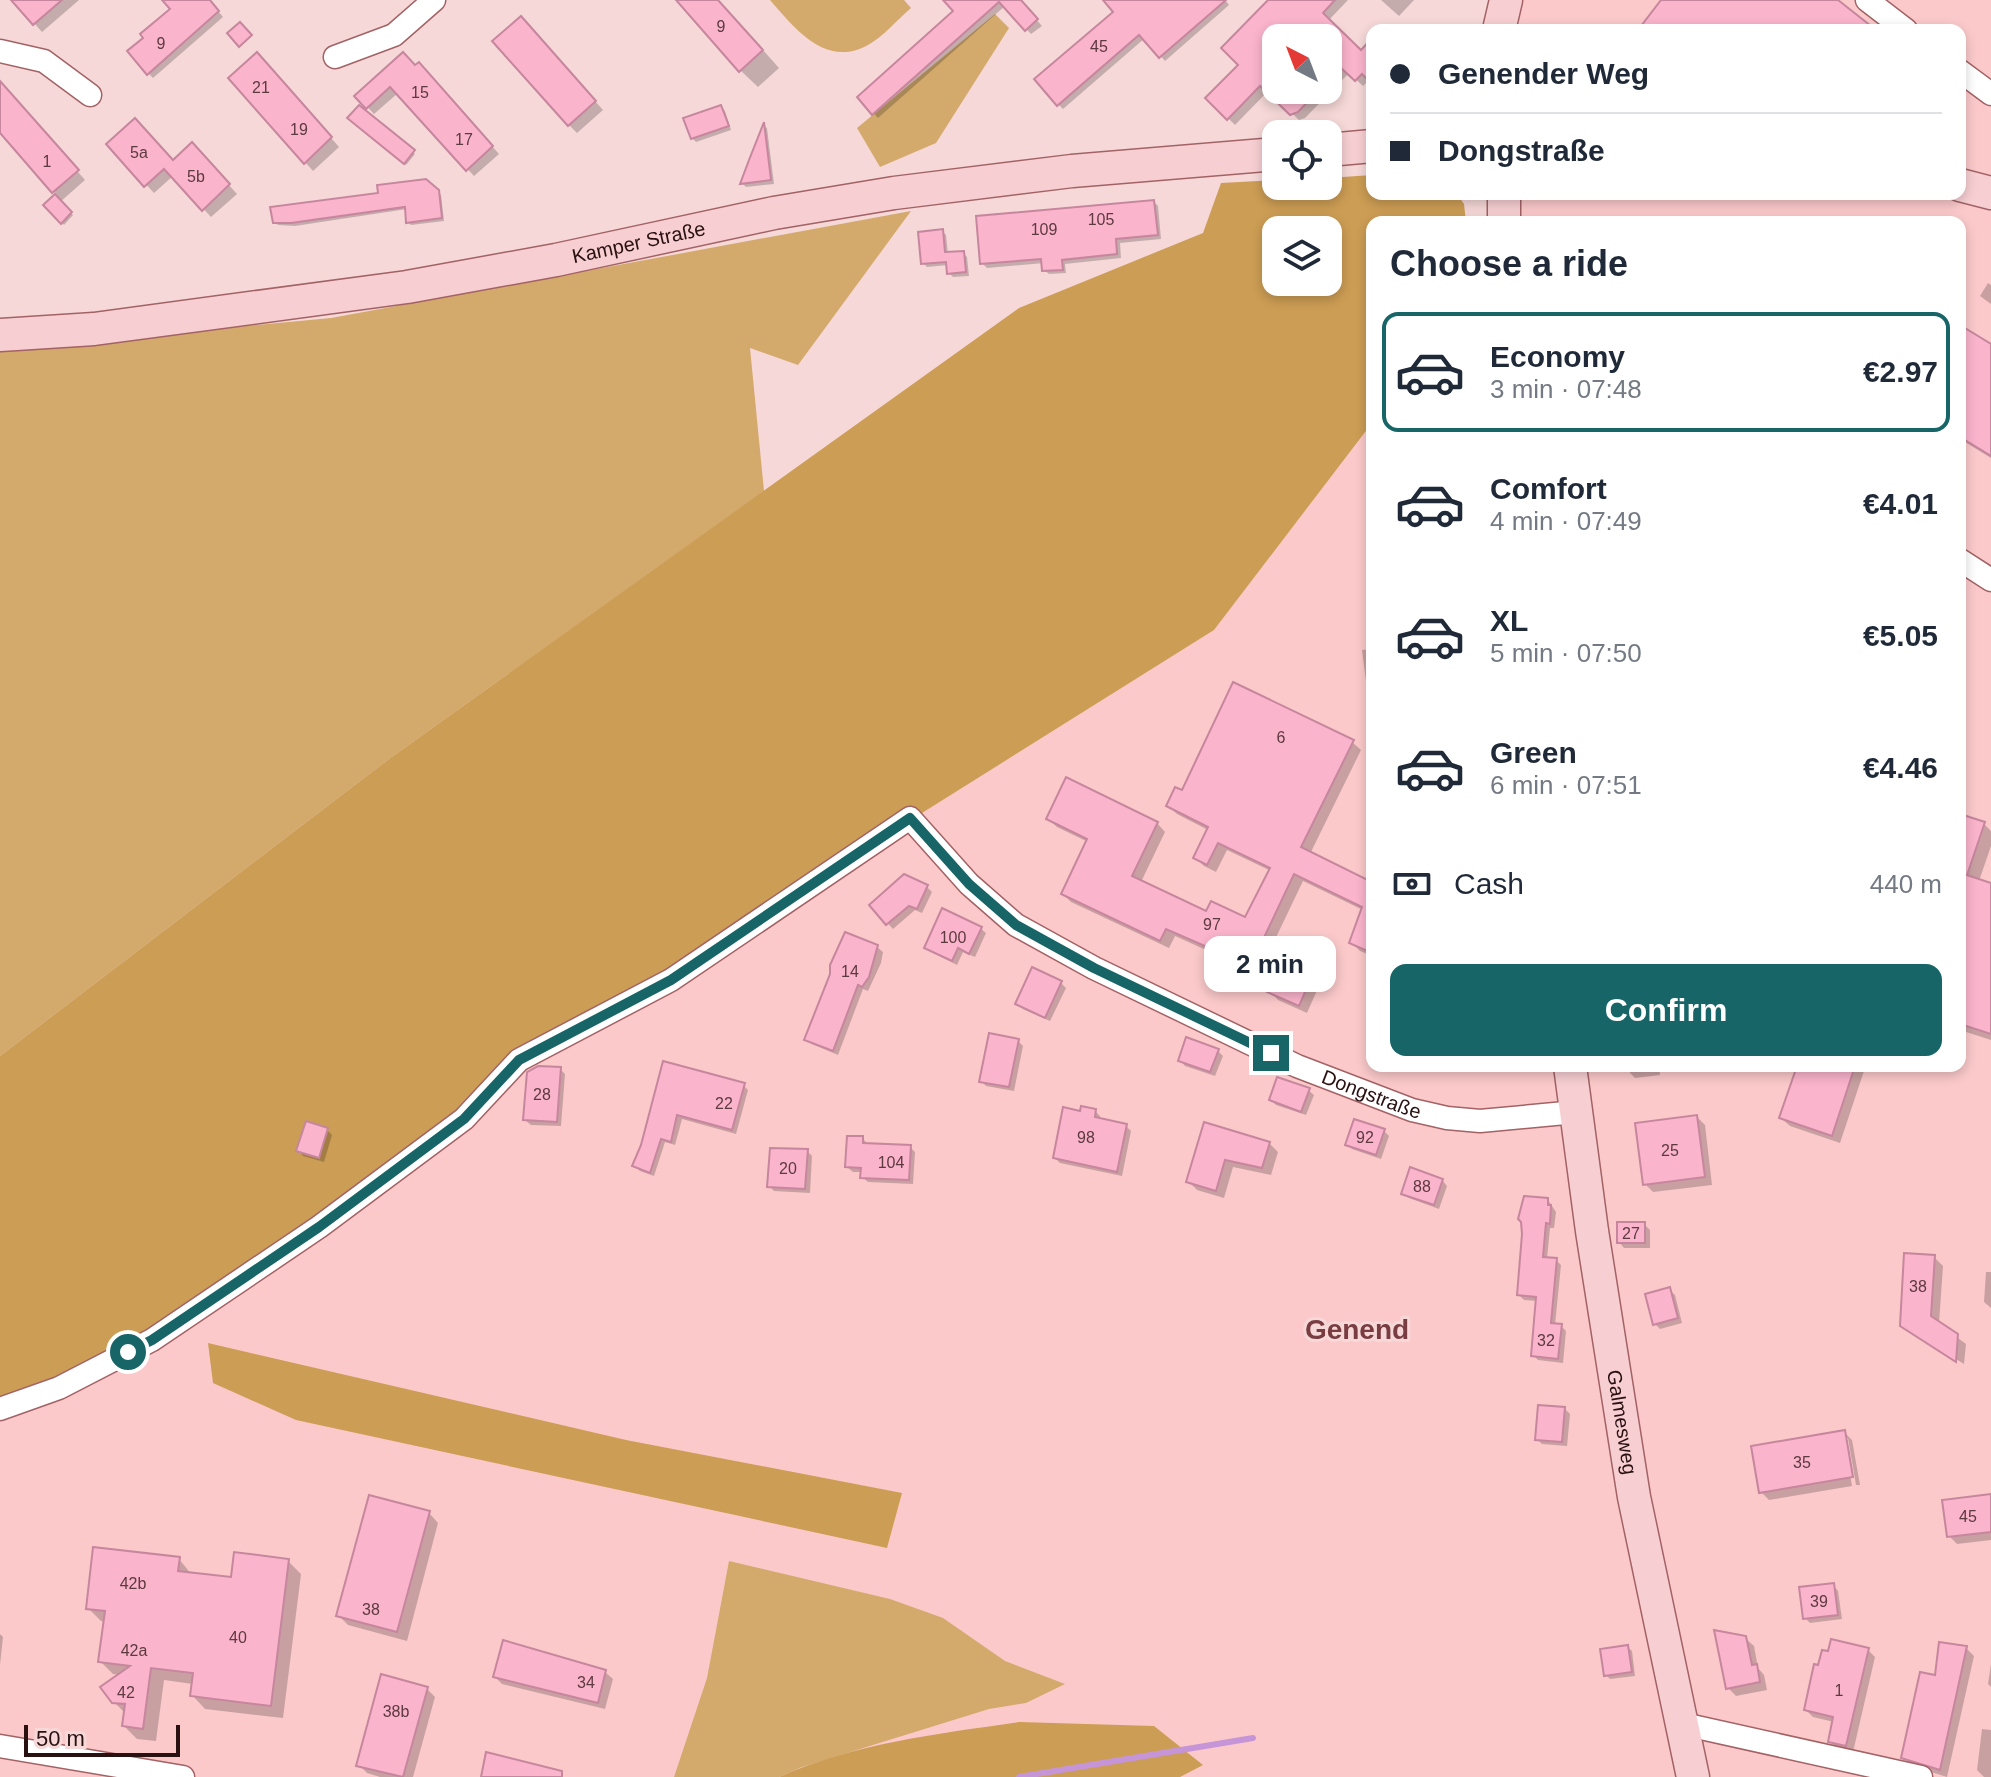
<!DOCTYPE html>
<html lang="en">
<head>
<meta charset="utf-8">
<style>
	body { margin:0; font-family:Helvetica,sans-serif; background:#f6f6f7; color:#1f2937; height:100vh; display:flex; flex-direction:column; font-size:30px; white-space:nowrap }
	* { box-sizing:border-box; margin:0 }
	p { font-size:26px; color:#747a83 }
	.icon { flex:none; width:44px; height:44px; fill:none; stroke:currentColor; stroke-width:2; stroke-linecap:round; stroke-linejoin:round }
	.map { position:relative; flex:1; overflow:hidden }
	.side { position:absolute; left:1366px; top:216px; width:600px; height:856px; display:flex; flex-direction:column; background:#fff; border-radius:16px; box-shadow:0 4px 12px #0003 }
	.side>* { flex:none }
	.banner { position:absolute; left:1366px; top:24px; width:600px; height:176px; border-radius:16px; box-shadow:0 4px 12px #0003; display:grid; align-content:center; height:176px; padding:0 24px; background:#fff }
	.needle { width:52px; rotate:318deg }
	.buttons { position:absolute; left:1262px; top:24px; display:grid; gap:16px }
	.buttons a { display:grid; place-items:center; width:80px; height:80px; border-radius:16px; background:#fff; box-shadow:0 4px 12px #0003; font-size:40px }
	.scale { position:absolute; left:24px; bottom:20px; width:156px; box-sizing:border-box; padding-left:8px; border:4px solid #291011; border-top:0; font-size:22px; line-height:28px; white-space:nowrap; color:#291011; -webkit-text-stroke:6px #f6d8d8; paint-order:stroke }
	.end { position:absolute; width:36px; height:36px; margin:-18px; border:10px solid #176567; background:#fff; box-shadow:0 0 0 4px #fff }
	.from { border-radius:50% }
	.bubble { position:absolute; height:56px; border-radius:16px; background:#fff; box-shadow:0 4px 12px #0003; font-size:26px; font-weight:800; line-height:56px; text-align:center }
	.banner b { display:flex; align-items:center; gap:28px; height:76px; font-size:30px }
	.banner b+b { border-top:2px solid #e0e1e3 }
	.banner i { width:20px; height:20px; background:#1f2937 }
	ul { padding:0; list-style:none }
	li { display:flex; align-items:center; gap:24px; height:120px; margin:0 16px 12px; padding:0 8px; border:4px solid transparent; border-radius:16px }
	li div { flex:1 }
	li b { display:block; font-size:30px }
	li em { font-style:normal; font-weight:800 }
	li.active { border-color:#176567 }
	li>.icon { width:72px; height:72px; stroke-width:1.5 }
	h2 { padding:0 24px; font-size:36px; line-height:96px }
	.pay { display:flex; align-items:center; gap:20px; height:88px; padding:0 24px; font-size:30px }
	.pay p { margin-inline-start:auto }
	.button { display:flex; gap:16px; margin-top:auto; padding:16px 24px }
	.button a { flex:1; height:92px; border-radius:16px; background:#176567; color:#fff; font-size:32px; font-weight:800; line-height:92px; text-align:center }
	.map>svg:first-child { display:block }
	.built { fill:#fbc9ca }
	.green { fill:#d3aa6c }
	.forest { fill:#cc9d54; fill-rule:evenodd }
	.shadow { fill:#0003; fill-rule:evenodd }
	.lines { fill:none; stroke-linecap:round; stroke-linejoin:round }
	.stream { stroke:#c695d7; stroke-width:6 }
	.building { fill:#fab4cc; stroke:#c6869d; stroke-width:2 }
	.street-casing { stroke:#a36265; stroke-width:25 }
	.secondary-casing { stroke:#a36265; stroke-width:35 }
	.street { stroke:#fff; stroke-width:22 }
	.secondary { stroke:#f7cfd3; stroke-width:32 }
	.route { stroke:#176567; stroke-width:10 }
	.labels { text-anchor:middle; stroke-width:6; stroke-linejoin:round; paint-order:stroke }
	.number-label { font-size:16px; fill:#5d3940 }
	.street-label { font-size:20px; fill:#291011; stroke:#f6d8d8 }
	.district-label { font-size:28px; font-weight:bold; fill:#793d41; stroke:#f6d8d8 }
</style>
</head>
<body>
<div class="map">
<svg width="1991" height="1777" viewBox="0 0 1991 1777">
	<rect width="100%" height="100%" fill="#f6d8d8"/>
	<path class="built" d="M1510 0H1991V1777H0V1420L48 1404 156 1343 519 1060 855 855 1214 630 1372 423V1066H1960V222H1507L1508 194H1960V30H1504Z"/>
	<g class="green">
		<path d="M770 0H904L911 8C897 20 883 37 868 45 826 68 796 30 770 0Z"/>
		<path d="M995 14 1009 28 936 143 880 167 857 128Z"/>
		<path d="M911 211 798 365 750 348 764 491 389 759 0 1056V349L331 318Z"/>
		<path d="M729 1561 890 1599 943 1618 1005 1661 1065 1684 1026 1703 989 1709 802 1767 779 1777H674L707 1678Z"/>
	</g>
	<g class="forest">
		<path d="M1372 175V194H1457L1464 204 1466 222H1372V423L1214 630 855 855 519 1060 464 1119 152 1340 0 1409V1056L389 759 1019 308 1203 233 1221 183 1276 180V186H1328V178ZM1276 230H1328V282H1276Z"/>
		<path d="M208 1343 626 1440 902 1493 887 1548 296 1420 213 1383Z"/>
		<path d="M1019 1722 1154 1726 1203 1765 1180 1777H779C855 1743 937 1734 1019 1722Z"/>
	</g>
	<g class="shadow">
		<path d="M14 0H79L42 32Z"/>
		<path d="M179 0H209L223 17 153 78 148 73Z"/>
		<path d="M685 0H718L779 68 758 87 740 70Z"/>
		<path d="M969 0H1019L1042 26 1031 34 1005 6 878 118 860 98Z"/>
		<path d="M1106 0H1225L1229 5 1165 61 1145 38 1063 109 1058 104 1116 12Z"/>
		<path d="M1270 0H1348L1328 21 1361 53 1372 41V81L1370 79 1363 86 1349 73 1305 118 1299 120 1268 91 1235 125 1208 98 1241 65ZM1276 38H1328V90H1276Z"/>
		<path d="M1381 0H1414L1399 16Z"/>
		<path d="M529 27 603 110 577 133 569 125Z"/>
		<path d="M265 63 339 147 313 171 305 162Z"/>
		<path d="M415 68 425 71 499 154 474 176 398 93 374 114 357 96Z"/>
		<path d="M0 97 15 99 85 180 60 202 73 215 64 225 45 205 57 195 0 130Z"/>
		<path d="M721 107 725 111 731 130 696 142 692 138Z"/>
		<path d="M359 108 415 154 406 165 350 118Z"/>
		<path d="M764 126 767 128 774 184 746 187 742 183Z"/>
		<path d="M109 144 173 163 200 153 237 194 211 217 173 176 154 193Z"/>
		<path d="M425 181 441 195 444 221 411 225 408 222 407 209 295 226 278 225 275 222Z"/>
		<path d="M1154 202 1158 206 1161 239 1120 243 1121 258 1065 264 1066 273 1049 274 1044 270V263L987 268 982 263Z"/>
		<path d="M942 231 946 235 948 254 963 253 967 257 969 276 953 277 949 273 948 265 927 267 923 263Z"/>
		<path d="M1988 283 1991 285V304L1980 296Z"/>
		<path d="M1960 338 1991 346V458L1960 439Z"/>
		<path d="M1372 649V729L1362 650Z"/>
		<path d="M1352 742 1361 750 1310 854 1372 884V956L1360 951 1351 942 1363 910 1303 881 1269 952 1314 971 1322 979 1307 1013 1278 1000 1270 992 1274 981 1175 936 1169 948 1071 902 1063 894 1088 842 1057 827 1048 819 1157 823 1165 832 1141 882 1206 914 1246 920 1271 871 1227 850 1216 872 1204 866 1195 857 1208 830 1177 814 1168 806 1183 792Z"/>
		<path d="M1960 816 1984 824 1991 831V846L1979 881 1991 885V1040L1960 1030Z"/>
		<path d="M927 887 932 892 922 913 915 910 893 929 871 905Z"/>
		<path d="M980 928 986 933 975 957 963 952 957 965 931 952 926 947Z"/>
		<path d="M877 947 883 952 881 963 868 991 863 989 838 1055 812 1044 807 1039Z"/>
		<path d="M1061 983 1066 988 1050 1021 1023 1009 1018 1004Z"/>
		<path d="M1018 1041 1023 1046 1014 1091 986 1086 981 1081Z"/>
		<path d="M1218 1051 1223 1056 1215 1076 1185 1066 1180 1060Z"/>
		<path d="M664 1063 743 1085 748 1090 736 1134 682 1119 675 1145 665 1142 654 1176 640 1171 635 1166Z"/>
		<path d="M1629 1066H1659L1660 1075 1635 1078 1630 1073Z"/>
		<path d="M1799 1066H1859L1864 1071 1840 1143 1790 1126 1781 1118Z"/>
		<path d="M560 1069 565 1074 561 1126 531 1125 525 1120Z"/>
		<path d="M1308 1090 1314 1095 1306 1115 1276 1105 1271 1100Z"/>
		<path d="M1095 1111 1100 1116V1120L1126 1126 1131 1131 1122 1176 1060 1163 1055 1158 1081 1113Z"/>
		<path d="M1697 1117 1705 1125 1712 1185 1653 1192 1645 1184Z"/>
		<path d="M1205 1124 1269 1143 1278 1152 1271 1175 1233 1167 1224 1198 1197 1190 1189 1182Z"/>
		<path d="M327 1130 332 1135 324 1162 303 1156 298 1150Z"/>
		<path d="M1384 1131 1389 1136 1381 1159 1352 1149 1347 1144Z"/>
		<path d="M862 1138 867 1143 910 1147 915 1152 913 1184 868 1182 862 1177 863 1172H853L847 1167Z"/>
		<path d="M807 1151 812 1156 810 1193 774 1191 769 1186Z"/>
		<path d="M1442 1180 1447 1186 1439 1209 1409 1198 1403 1193Z"/>
		<path d="M1548 1200 1556 1212 1554 1228H1550L1547 1259 1556 1260 1561 1265 1555 1325 1561 1326 1566 1331 1563 1363 1538 1360 1533 1355 1538 1301 1524 1300 1519 1295Z"/>
		<path d="M1644 1224 1650 1230V1248H1624L1619 1242Z"/>
		<path d="M1934 1257 1943 1266 1939 1324 1966 1344 1964 1364 1902 1325Z"/>
		<path d="M1986 1272H1991V1308L1984 1302Z"/>
		<path d="M1669 1290 1675 1295 1682 1323 1660 1329 1655 1324Z"/>
		<path d="M1565 1409 1570 1414 1567 1446 1542 1444 1537 1439Z"/>
		<path d="M1844 1432 1852 1440 1860 1485H1856L1848 1438H1844L1852 1486 1769 1500 1761 1492Z"/>
		<path d="M1991 1496V1540L1957 1544 1949 1536Z"/>
		<path d="M429 1513 438 1523 407 1641 348 1625 338 1615Z"/>
		<path d="M179 1559 192 1575 233 1579 288 1561 301 1574 283 1718 205 1709 192 1695 193 1684 164 1680 156 1741 137 1739 124 1726 125 1713 114 1702 120 1675 113 1674 100 1661 105 1622 101 1621 88 1608Z"/>
		<path d="M1833 1585 1838 1591 1842 1619 1810 1623 1805 1618Z"/>
		<path d="M0 1634 3 1637 0 1665Z"/>
		<path d="M1745 1638 1754 1646 1758 1668 1764 1675 1767 1690 1736 1696 1728 1688Z"/>
		<path d="M1627 1647 1632 1651 1635 1676 1610 1679 1606 1675Z"/>
		<path d="M1966 1648 1974 1656 1947 1777 1912 1766 1904 1758 1937 1677Z"/>
		<path d="M1868 1650 1875 1657 1853 1752 1837 1749 1830 1741 1834 1722 1813 1717 1806 1710Z"/>
		<path d="M1991 1664V1687L1988 1684Z"/>
		<path d="M605 1672 613 1679 605 1709 502 1684 495 1677Z"/>
		<path d="M426 1688 435 1697 413 1777H380L367 1773 359 1765Z"/>
		<path d="M1982 1729 1991 1730V1777H1984L1977 1770Z"/>
	</g>
	<g class="lines">
		<path class="stream" d="M1019 1777 1253 1738"/>
	</g>
	<g class="building">
		<path d="M11 0H62L33 25Z"/>
		<path d="M162 0H210L219 11 147 75 127 51 143 38 140 34 170 9Z"/>
		<path d="M676 0H718L763 50 739 72Z"/>
		<path d="M943 0H1021L1038 19 1025 31 999 2 872 115 857 97 953 11Z"/>
		<path d="M1103 0H1226L1159 58 1139 35 1057 106 1034 79 1113 12Z"/>
		<path d="M1268 0H1335L1323 13 1361 50 1372 38V84L1362 74 1355 81 1341 68 1328 81V38H1276V90H1319L1298 112 1290 115 1260 86 1227 120 1205 98 1238 65 1221 48Z"/>
		<path d="M1661 0H1838L1876 30H1638Z"/>
		<path d="M521 16 596 101 568 126 492 41Z"/>
		<path d="M240 22 252 35 239 47 227 33Z"/>
		<path d="M257 52 332 137 304 164 228 78Z"/>
		<path d="M403 52 415 65 419 62 493 146 466 171 390 87 366 109 354 96Z"/>
		<path d="M0 81 79 170 52 193 0 133Z"/>
		<path d="M359 105 415 150 404 164 347 118Z"/>
		<path d="M721 105 729 126 691 139 683 118Z"/>
		<path d="M135 118 173 160 192 142 230 184 202 211 164 169 144 187 106 144Z"/>
		<path d="M764 122 771 180 740 184 749 160Z"/>
		<path d="M426 179 439 190 442 218 406 223 405 207 291 223H273L270 207 378 193 377 185Z"/>
		<path d="M55 194 72 212 61 224 43 205Z"/>
		<path d="M1154 200 1158 235 1116 239 1117 254 1062 260 1063 270 1042 271 1041 259 980 264 976 216Z"/>
		<path d="M943 229 945 252 964 251 966 272 947 274 946 262 921 264 918 232Z"/>
		<path d="M1960 325 1991 344V456L1960 437Z"/>
		<path d="M1233 682 1354 740 1301 847 1372 882V953L1349 943 1362 907 1294 874 1260 946 1315 969 1299 1006 1267 992 1273 978 1218 955 1212 949 1166 929 1160 941 1061 894 1087 839 1046 819 1066 777 1158 822 1132 876 1206 911 1211 901 1245 917 1270 868 1218 843 1207 865 1193 858 1208 827 1166 806 1175 787 1182 790Z"/>
		<path d="M1960 814 1985 822 1967 875 1991 883V1034L1960 1024Z"/>
		<path d="M904 874 928 885 917 909 909 906 886 925 869 905Z"/>
		<path d="M942 908 982 927 969 954 958 948 952 961 924 948Z"/>
		<path d="M845 932 878 945 869 977 862 987 858 985 833 1051 804 1040 830 974V965Z"/>
		<path d="M1032 967 1062 981 1045 1018 1015 1004Z"/>
		<path d="M989 1033 1019 1039 1009 1087 979 1082Z"/>
		<path d="M1186 1037 1219 1049 1210 1072 1178 1061Z"/>
		<path d="M663 1061 745 1083 732 1130 677 1115 671 1142 661 1139 650 1173 632 1166 641 1145Z"/>
		<path d="M538 1066 561 1067 557 1122 523 1120 527 1072Z"/>
		<path d="M1797 1066H1855L1832 1136 1779 1118Z"/>
		<path d="M1277 1077 1310 1088 1301 1112 1269 1100Z"/>
		<path d="M1081 1106 1096 1109 1095 1117 1127 1124 1117 1172 1053 1158 1063 1107 1080 1111Z"/>
		<path d="M1697 1115 1705 1177 1643 1185 1635 1123Z"/>
		<path d="M1354 1119 1385 1129 1376 1155 1345 1145Z"/>
		<path d="M306 1121 328 1128 319 1158 296 1151Z"/>
		<path d="M1204 1122 1270 1142 1262 1168 1225 1160 1216 1191 1186 1182Z"/>
		<path d="M847 1136H863V1143L911 1145 909 1180 860 1178 861 1168 845 1167Z"/>
		<path d="M770 1148 808 1149 805 1189 767 1187Z"/>
		<path d="M1410 1167 1443 1179 1434 1205 1401 1194Z"/>
		<path d="M1524 1196 1548 1198V1205H1551L1550 1224 1546 1223 1543 1257 1557 1258 1551 1323 1562 1324 1558 1359 1531 1356 1536 1297 1517 1295 1522 1234 1521 1222 1518 1219Z"/>
		<rect x="1617" y="1222" width="28" height="21"/>
		<path d="M1904 1253 1935 1255 1931 1316 1958 1334 1956 1362 1900 1326Z"/>
		<path d="M1670 1287 1678 1318 1653 1325 1645 1294Z"/>
		<path d="M1538 1405 1565 1407 1562 1442 1535 1440Z"/>
		<path d="M1845 1430 1853 1477 1759 1493 1751 1446Z"/>
		<path d="M1991 1494V1532L1947 1537 1942 1500Z"/>
		<path d="M369 1495 430 1511 397 1632 336 1616Z"/>
		<path d="M93 1547 180 1557 178 1571 231 1577 234 1552 289 1559 271 1706 190 1696 193 1673 151 1668 143 1729 122 1726 125 1704 112 1703 100 1687 130 1666 98 1662 105 1611 86 1609Z"/>
		<path d="M1834 1583 1838 1615 1803 1619 1799 1587Z"/>
		<path d="M1714 1630 1746 1636 1752 1665 1757 1664 1760 1682 1726 1689Z"/>
		<path d="M1831 1639 1869 1648 1846 1746 1828 1742 1833 1717 1804 1710 1814 1664 1818 1665 1822 1650 1828 1651Z"/>
		<path d="M503 1640 606 1670 598 1703 493 1677Z"/>
		<path d="M1939 1642 1967 1646 1940 1770 1901 1758 1920 1672 1935 1675Z"/>
		<path d="M1628 1645 1632 1672 1604 1676 1600 1649Z"/>
		<path d="M381 1674 428 1687 403 1777 356 1766Z"/>
		<path d="M486 1752 562 1771V1777H481Z"/>
	</g>
	<g class="lines">
		<g class="street-casing">
			<g id="street">
				<path d="M1867 0 1906 30"/>
				<path d="M0 51 44 61 90 95"/>
				<path d="M335 57 394 35 434 0"/>
				<path d="M1960 71 1991 94"/>
				<path d="M1960 560 1991 580"/>
				<path id="s1" d="M0 1409 59 1388 152 1340 319 1227 464 1119 519 1060 671 980 910 818 969 884 1016 925 1094 968 1297 1066 1412 1110 1447 1118 1480 1121 1576 1112"/>
				<path d="M1683 1724 1921 1777"/>
				<path d="M0 1746 183 1777"/>
			</g>
		</g>
		<g class="secondary-casing">
			<g id="secondary">
				<path d="M1499 30 1506 0"/>
				<path d="M1328 150 1372 146"/>
				<path d="M1960 185 1991 193"/>
				<path d="M1504 222V194"/>
				<path id="s2" d="M0 335 94 329 407 287 556 260 774 213 894 193 1072 171 1276 154"/>
				<path id="s3" d="M1570 1066 1592 1231 1634 1497 1693 1777"/>
			</g>
		</g>
		<use href="#street" class="street"/>
		<use href="#secondary" class="secondary"/>
	</g>
	<g class="lines">
		<path class="route" d="M128 1352 152 1340 319 1227 464 1119 519 1060 671 980 910 818 969 884 1016 925 1094 968 1271 1053"/>
	</g>
	<g class="labels">
		<g class="number-label">
			<text x="721" y="32">9</text>
			<text x="161" y="49">9</text>
			<text x="1099" y="52">45</text>
			<text x="261" y="93">21</text>
			<text x="420" y="98">15</text>
			<text x="299" y="135">19</text>
			<text x="464" y="145">17</text>
			<text x="139" y="158">5a</text>
			<text x="47" y="167">1</text>
			<text x="196" y="182">5b</text>
			<text x="1101" y="225">105</text>
			<text x="1044" y="235">109</text>
			<text x="1281" y="743">6</text>
			<text x="1212" y="930">97</text>
			<text x="953" y="943">100</text>
			<text x="850" y="977">14</text>
			<text x="542" y="1100">28</text>
			<text x="724" y="1109">22</text>
			<text x="1086" y="1143">98</text>
			<text x="1365" y="1143">92</text>
			<text x="1670" y="1156">25</text>
			<text x="891" y="1168">104</text>
			<text x="788" y="1174">20</text>
			<text x="1422" y="1192">88</text>
			<text x="1631" y="1239">27</text>
			<text x="1918" y="1292">38</text>
			<text x="1546" y="1346">32</text>
			<text x="1802" y="1468">35</text>
			<text x="1968" y="1522">45</text>
			<text x="133" y="1589">42b</text>
			<text x="1819" y="1607">39</text>
			<text x="371" y="1615">38</text>
			<text x="238" y="1643">40</text>
			<text x="134" y="1656">42a</text>
			<text x="586" y="1688">34</text>
			<text x="1839" y="1696">1</text>
			<text x="126" y="1698">42</text>
			<text x="396" y="1717">38b</text>
		</g>
		<g class="street-label">
			<text dy="7" stroke="none"><textPath href="#s2" startOffset="646">Kamper Straße</textPath></text>
			<text dy="7" stroke="none"><textPath href="#s1" startOffset="1636">Dongstraße</textPath></text>
			<text dy="7" stroke="none"><textPath href="#s3" startOffset="360">Galmesweg</textPath></text>
		</g>
		<g class="district-label">
			<text x="1357" y="1339">Genend</text>
		</g>
	</g>
</svg>
<div class="buttons">
<a><svg class="needle" viewBox="-14 -14 28 28"><path d="M0-13l5 13h-10z" fill="#e53935"/><path d="M0 13l5-13h-10z" fill="#747a83"/></svg></a>
<a><svg class="icon" aria-label="locate" viewBox="0 0 24 24"><circle cx="12" cy="12" r="6"/><path d="M12 2v4M12 18v4M2 12h4M18 12h4"/></svg></a>
<a><svg class="icon" aria-label="layers" viewBox="0 0 24 24"><path d="M12 4l9 5-9 5-9-5zM3 14l9 5 9-5"/></svg></a>
</div>
<div class="scale">50 m</div>
<i class="end from" style="left:128px;top:1352px"></i>
<i class="end" style="left:1271px;top:1053px"></i>
<div class="bubble" style="left:1204px;top:936px;width:132px">2 min</div>
<div class="banner">
<b><i class="from"></i>Genender Weg</b>
<b><i></i>Dongstraße</b>
</div>
<section class="side">
<h2>Choose a ride</h2>
<ul>
<li class="active"><svg class="icon" aria-label="car" viewBox="0 0 24 24"><path d="M5 17H2v-5l4-1 3-4h7l3 4 3 1v5h-3M9 17h6M6 11h13"/><circle cx="7" cy="17" r="2"/><circle cx="17" cy="17" r="2"/></svg><div><b>Economy</b><p>3 min · 07:48</p></div><em>€2.97</em></li>
<li><svg class="icon" aria-label="car" viewBox="0 0 24 24"><path d="M5 17H2v-5l4-1 3-4h7l3 4 3 1v5h-3M9 17h6M6 11h13"/><circle cx="7" cy="17" r="2"/><circle cx="17" cy="17" r="2"/></svg><div><b>Comfort</b><p>4 min · 07:49</p></div><em>€4.01</em></li>
<li><svg class="icon" aria-label="car" viewBox="0 0 24 24"><path d="M5 17H2v-5l4-1 3-4h7l3 4 3 1v5h-3M9 17h6M6 11h13"/><circle cx="7" cy="17" r="2"/><circle cx="17" cy="17" r="2"/></svg><div><b>XL</b><p>5 min · 07:50</p></div><em>€5.05</em></li>
<li><svg class="icon" aria-label="car" viewBox="0 0 24 24"><path d="M5 17H2v-5l4-1 3-4h7l3 4 3 1v5h-3M9 17h6M6 11h13"/><circle cx="7" cy="17" r="2"/><circle cx="17" cy="17" r="2"/></svg><div><b>Green</b><p>6 min · 07:51</p></div><em>€4.46</em></li>
</ul>
<div class="pay"><svg class="icon" aria-label="cash" viewBox="0 0 24 24"><path d="M3 7h18v10H3z"/><circle cx="12" cy="12" r="2"/></svg>Cash<p>440 m</p></div>
<div class="button"><a>Confirm</a></div>
</section>
</div>
</body>
</html>
